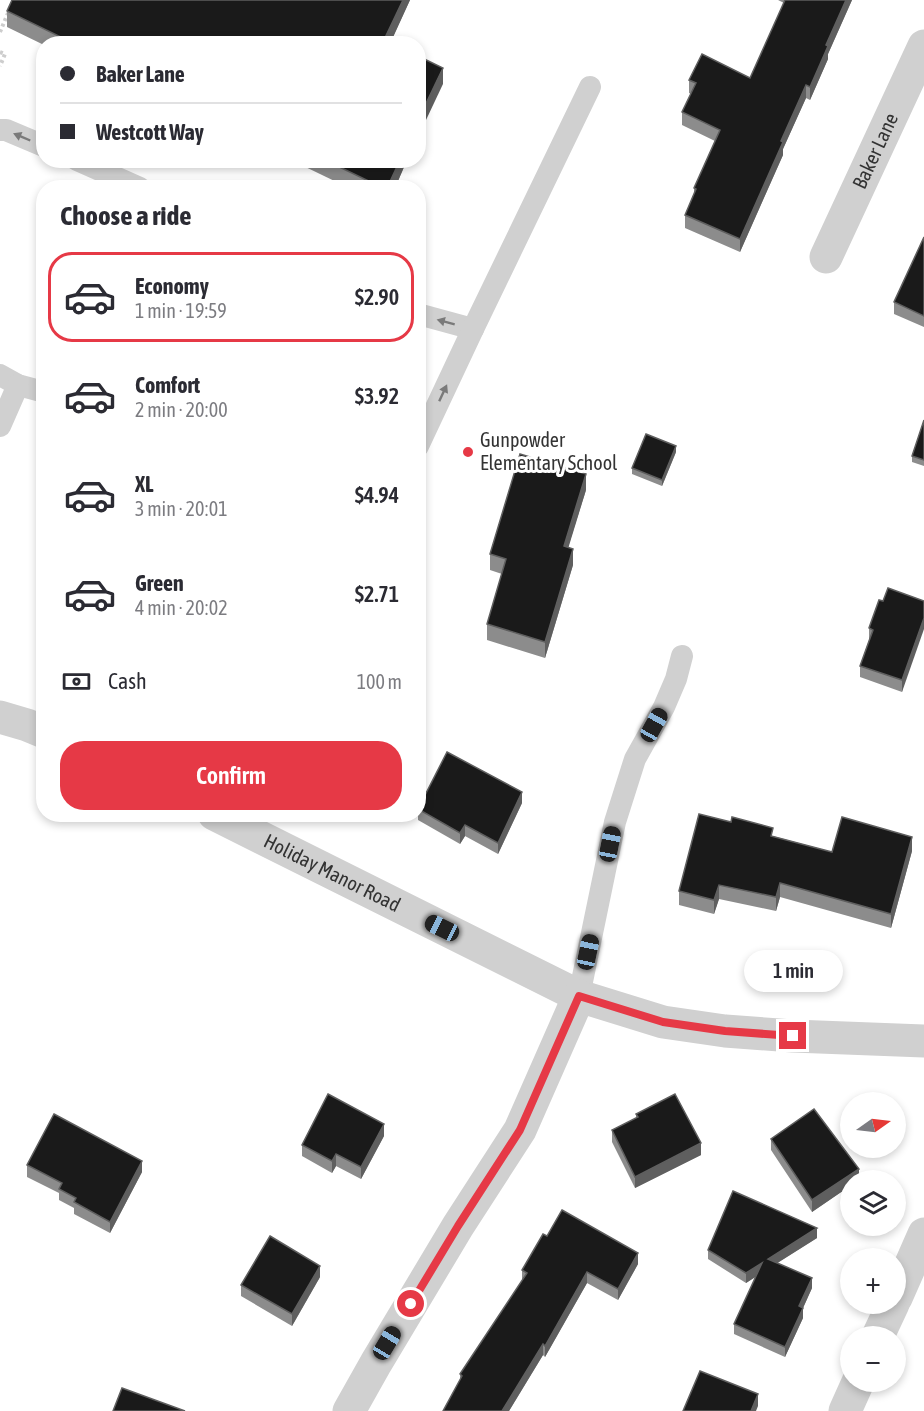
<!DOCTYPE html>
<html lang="en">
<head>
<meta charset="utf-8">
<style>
	body { margin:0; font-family:"Asap Condensed",sans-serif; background:#f7f7f7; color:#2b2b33; height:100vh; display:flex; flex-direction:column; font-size:22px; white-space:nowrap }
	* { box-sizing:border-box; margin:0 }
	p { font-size:20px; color:#7c7c81 }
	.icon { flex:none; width:33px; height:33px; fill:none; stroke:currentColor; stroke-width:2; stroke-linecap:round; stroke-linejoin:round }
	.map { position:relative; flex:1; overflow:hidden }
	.panel { position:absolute; left:36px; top:180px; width:390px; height:642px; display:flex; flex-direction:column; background:#fff; border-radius:24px; box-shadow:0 3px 9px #0003 }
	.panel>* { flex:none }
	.top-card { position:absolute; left:36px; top:36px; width:390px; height:132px; border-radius:24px; box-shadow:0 3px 9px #0003; display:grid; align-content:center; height:132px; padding:0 24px; background:#fff }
	.needle { width:39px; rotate:76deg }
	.fabs { position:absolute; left:840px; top:1092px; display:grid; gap:12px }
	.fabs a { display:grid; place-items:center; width:66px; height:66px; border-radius:50%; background:#fff; box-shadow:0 3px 9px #0003; font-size:30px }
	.end { position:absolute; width:27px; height:27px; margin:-14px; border:8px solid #e63946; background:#fff; box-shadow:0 0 0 3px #fff }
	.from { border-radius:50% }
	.bubble { position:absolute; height:42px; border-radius:21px; background:#fff; box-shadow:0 3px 9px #0003; font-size:20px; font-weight:600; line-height:42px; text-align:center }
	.car { position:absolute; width:18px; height:36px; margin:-18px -9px; border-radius:8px; box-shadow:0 0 4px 2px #0007; background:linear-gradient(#222 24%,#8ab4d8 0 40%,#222 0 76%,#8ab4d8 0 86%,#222 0) }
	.top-card b { display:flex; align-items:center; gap:21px; height:57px; font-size:22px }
	.top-card b+b { border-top:2px solid #e1e1e2 }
	.top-card i { width:15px; height:15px; background:#2b2b33 }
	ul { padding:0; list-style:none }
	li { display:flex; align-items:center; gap:18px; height:90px; margin:0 12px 9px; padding:0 12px; border:3px solid transparent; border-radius:24px }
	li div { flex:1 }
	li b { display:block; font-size:22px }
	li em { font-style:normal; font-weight:600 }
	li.current { border-color:#e63946 }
	li>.icon { width:54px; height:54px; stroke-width:1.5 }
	h2 { padding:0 24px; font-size:27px; line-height:72px }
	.pay { display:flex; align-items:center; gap:15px; height:66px; padding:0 24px; font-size:22px }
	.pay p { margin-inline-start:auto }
	.action { display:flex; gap:12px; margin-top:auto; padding:12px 24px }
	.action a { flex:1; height:69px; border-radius:24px; background:#e63946; color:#fff; font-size:24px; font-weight:600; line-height:69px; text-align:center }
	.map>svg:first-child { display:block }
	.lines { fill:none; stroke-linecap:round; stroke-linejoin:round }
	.path { stroke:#cdcdcd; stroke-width:4; stroke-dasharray:3 3; stroke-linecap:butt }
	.service { stroke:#d0d0d0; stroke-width:22 }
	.minor { stroke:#d0d0d0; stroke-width:33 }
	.wall { fill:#8c8c8c }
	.shaded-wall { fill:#5f5f5f }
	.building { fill:#1a1a1a; stroke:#5f5f5f; stroke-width:1.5 }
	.oneway { fill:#7a7a7a }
	.route { stroke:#e63946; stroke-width:8 }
	.poi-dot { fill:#e63946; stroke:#fff; stroke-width:2 }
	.labels { text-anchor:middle; stroke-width:6; stroke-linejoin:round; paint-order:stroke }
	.street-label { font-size:20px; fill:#333; stroke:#fff }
	.poi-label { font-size:20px; fill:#333; stroke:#fff; text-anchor:start }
</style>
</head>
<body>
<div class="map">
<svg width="924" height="1411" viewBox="0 0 924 1411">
	<rect width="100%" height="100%" fill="#fff"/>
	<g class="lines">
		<g class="path">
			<path d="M0 32 8 13"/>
			<path d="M0 52 5 54 0 66"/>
		</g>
		<g class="service">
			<path d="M0 130H6L44 146"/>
			<path d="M77 160 140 188"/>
			<path d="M418 314 473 329"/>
			<path d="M0 375 18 385 44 392"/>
			<path d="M0 426 18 385"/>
			<path d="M418 446 473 329 590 87"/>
			<path d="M579 996 615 822 635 759 664 707 676 679 682 656"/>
		</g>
		<g class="minor">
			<path id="s1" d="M826 257 924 46"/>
			<path d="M0 717 27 725 44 732"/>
			<path id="s2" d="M214 814 579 996 663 1022 725 1031 793 1036 924 1041"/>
			<path d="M896 1298 924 1234"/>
			<path d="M878 1336 893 1304"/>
			<path d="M349 1411 376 1363 458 1226 520 1130 579 996"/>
			<path d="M845 1411 858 1382"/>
		</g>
	</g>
	<g class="wall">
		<path d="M12 0H410L390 43 392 44H44V45L7 27V11Z"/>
		<path d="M778 0H852L828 54V59L810 100 806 98 783 149V155L740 252 685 228V215L694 194V188L715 141 682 125V112L691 94 689 93V80L750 78 784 3Z"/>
		<path d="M291 160H407L395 188H349Z"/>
		<path d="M924 237V327L894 314V302Z"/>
		<path d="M924 420V466L912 462V456Z"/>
		<path d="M676 452 662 486 632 474V468Z"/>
		<path d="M586 490 568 547 573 565 545 658 487 640V624L502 574 490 570V554Z"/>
		<path d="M883 601H924L902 692 860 677V666L869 640V628Z"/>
		<path d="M522 803 498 854 465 836 460 844 418 820V809Z"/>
		<path d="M773 836 832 852 912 851 891 928 780 897 776 911 719 899 714 914 679 905V891Z"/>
		<path d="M636 1114 701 1155 635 1188 612 1142V1130L636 1118Z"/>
		<path d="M384 1136 361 1179 336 1166 332 1173 302 1156V1145Z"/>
		<path d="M771 1139 859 1180H850V1186L812 1212 771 1150Z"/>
		<path d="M27 1165 142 1172 110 1233 74 1214V1208L59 1200V1193L27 1177Z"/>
		<path d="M817 1238 777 1263 812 1288 803 1308V1318L785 1357 734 1334V1324L756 1276 746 1283 708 1259V1250Z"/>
		<path d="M638 1264 618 1300 587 1283 545 1357 543 1355 509 1411H443L460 1380V1374L522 1281V1270Z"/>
		<path d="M320 1277 292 1326 241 1296V1285Z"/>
	</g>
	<g class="shaded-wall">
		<path d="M403 0H410L390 44 384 40Z"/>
		<path d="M846 0H852L828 54V59L810 100V87L826 45Z"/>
		<path d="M443 68V84L418 137V120Z"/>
		<path d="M806 85V98L783 149V155L740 252V239L781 141Z"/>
		<path d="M400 160H407L395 188H387Z"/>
		<path d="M676 446V452L662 486V480Z"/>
		<path d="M586 474V490L564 562V546Z"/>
		<path d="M573 549V565L545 658V642Z"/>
		<path d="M924 618V629L902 692V680Z"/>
		<path d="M522 792V803L498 854V843Z"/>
		<path d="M465 825V836L460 844V833Z"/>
		<path d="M912 837V851L891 928V914Z"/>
		<path d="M780 883V897L776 911V897Z"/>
		<path d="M719 885V899L714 914V900Z"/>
		<path d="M384 1124V1136L361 1179V1167Z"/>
		<path d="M701 1143V1155L635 1188V1177Z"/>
		<path d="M336 1154V1166L332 1173V1161Z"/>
		<path d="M142 1161V1172L110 1233V1222Z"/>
		<path d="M859 1169V1180H850V1186L812 1212V1200Z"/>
		<path d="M817 1228V1238L768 1269V1259Z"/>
		<path d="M638 1253V1264L618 1300V1289Z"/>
		<path d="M762 1263V1273L746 1283V1273Z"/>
		<path d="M320 1266V1277L292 1326V1314Z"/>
		<path d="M587 1272V1283L545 1357V1346Z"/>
		<path d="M812 1278V1288L803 1308V1318L785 1357V1347L799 1306Z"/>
		<path d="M543 1344V1355L509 1411H502Z"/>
		<path d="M758 1394V1406L756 1411H751Z"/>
	</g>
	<g class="building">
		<path d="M12 0H403L384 40 392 44H75L7 11Z"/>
		<path d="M785 0H846L826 45 828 46 810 87 806 85 781 141 783 142 740 239 685 215 696 189 694 188 720 130 682 112 696 83 689 80 702 54 750 78Z"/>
		<path d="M418 56 443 68 418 120Z"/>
		<path d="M325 160H400L387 188H383Z"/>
		<path d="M924 237V316L894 302Z"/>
		<path d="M924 420V460L912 456Z"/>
		<path d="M646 434 676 446 662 480 632 468Z"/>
		<path d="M520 454 586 474 564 546 573 549 545 642 487 624 506 559 490 554Z"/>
		<path d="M888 588 924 601V618L902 680 860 666 873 630 869 628 879 600 883 601Z"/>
		<path d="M447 752 522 792 498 843 465 825 460 833 418 809Z"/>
		<path d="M699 814 731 822 732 817 773 828 771 836 832 852 842 817 912 837 891 914 780 883 776 897 719 885 714 900 679 891Z"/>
		<path d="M328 1094 384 1124 361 1167 336 1154 332 1161 302 1145Z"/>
		<path d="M675 1094 701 1143 635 1177 612 1130 638 1117 636 1114Z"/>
		<path d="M814 1109 859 1169 812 1200 771 1139Z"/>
		<path d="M54 1114 142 1161 110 1222 74 1202 76 1198 59 1189 62 1183 27 1165Z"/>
		<path d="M733 1191 817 1228 768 1259 812 1278 799 1306 803 1308 785 1347 734 1324 762 1263 746 1273 708 1250Z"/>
		<path d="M562 1210 638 1253 618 1289 587 1272 545 1346 543 1344 502 1411H443L462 1376 460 1374 527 1273 522 1270 543 1234 547 1236Z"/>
		<path d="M270 1236 320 1266 292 1314 241 1285Z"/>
		<path d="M700 1371 758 1394 751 1411H683Z"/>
		<path d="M122 1388 185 1411H113Z"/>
	</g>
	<defs><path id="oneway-solid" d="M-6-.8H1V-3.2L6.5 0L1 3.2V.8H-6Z" transform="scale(1.5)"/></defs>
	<g class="oneway">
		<use href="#oneway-solid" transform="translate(22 137) rotate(-157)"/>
		<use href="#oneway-solid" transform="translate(446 322) rotate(-165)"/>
		<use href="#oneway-solid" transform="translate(443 393) rotate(-65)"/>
	</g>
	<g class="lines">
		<path class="route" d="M411 1304 458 1226 520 1130 579 996 663 1022 725 1031 793 1036"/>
	</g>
	<circle class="poi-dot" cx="468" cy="452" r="6"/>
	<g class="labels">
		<g class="street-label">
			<text dy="7" stroke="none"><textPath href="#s1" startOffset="117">Baker Lane</textPath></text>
			<text dy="7" stroke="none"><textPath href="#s2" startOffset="132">Holiday Manor Road</textPath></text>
		</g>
		<g class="poi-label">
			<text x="480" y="447">Gunpowder<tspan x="480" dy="23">Elementary School</tspan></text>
		</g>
	</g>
</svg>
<div class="fabs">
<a><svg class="needle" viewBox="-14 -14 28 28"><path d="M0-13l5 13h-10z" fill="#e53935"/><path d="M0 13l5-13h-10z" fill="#7c7c81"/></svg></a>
<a><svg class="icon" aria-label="layers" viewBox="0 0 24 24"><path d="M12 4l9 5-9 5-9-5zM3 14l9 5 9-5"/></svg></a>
<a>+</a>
<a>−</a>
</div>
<i class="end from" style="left:411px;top:1304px"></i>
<i class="end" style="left:793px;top:1036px"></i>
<div class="bubble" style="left:744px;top:950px;width:99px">1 min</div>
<i class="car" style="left:654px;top:725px;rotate:29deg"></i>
<i class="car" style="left:610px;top:844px;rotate:11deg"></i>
<i class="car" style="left:442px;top:928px;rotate:296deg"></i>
<i class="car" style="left:588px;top:952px;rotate:12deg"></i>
<i class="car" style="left:387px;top:1343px;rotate:31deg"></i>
<div class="top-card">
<b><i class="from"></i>Baker Lane</b>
<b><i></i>Westcott Way</b>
</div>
<section class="panel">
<h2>Choose a ride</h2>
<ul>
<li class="current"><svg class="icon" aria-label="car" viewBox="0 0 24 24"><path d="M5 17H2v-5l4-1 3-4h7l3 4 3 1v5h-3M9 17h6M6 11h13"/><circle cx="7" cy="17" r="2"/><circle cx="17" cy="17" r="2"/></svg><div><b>Economy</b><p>1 min · 19:59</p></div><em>$2.90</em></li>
<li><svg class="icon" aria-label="car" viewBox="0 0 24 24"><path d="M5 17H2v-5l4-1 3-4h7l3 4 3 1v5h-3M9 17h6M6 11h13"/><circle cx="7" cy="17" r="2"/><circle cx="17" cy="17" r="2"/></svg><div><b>Comfort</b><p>2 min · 20:00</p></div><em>$3.92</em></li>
<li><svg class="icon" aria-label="car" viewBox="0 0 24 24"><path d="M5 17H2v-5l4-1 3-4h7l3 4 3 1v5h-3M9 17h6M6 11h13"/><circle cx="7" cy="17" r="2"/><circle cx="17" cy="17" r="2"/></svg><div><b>XL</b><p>3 min · 20:01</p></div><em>$4.94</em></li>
<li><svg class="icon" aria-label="car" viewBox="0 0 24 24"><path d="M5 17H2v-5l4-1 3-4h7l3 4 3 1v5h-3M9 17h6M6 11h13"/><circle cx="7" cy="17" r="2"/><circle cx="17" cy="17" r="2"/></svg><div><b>Green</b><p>4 min · 20:02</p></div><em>$2.71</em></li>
</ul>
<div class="pay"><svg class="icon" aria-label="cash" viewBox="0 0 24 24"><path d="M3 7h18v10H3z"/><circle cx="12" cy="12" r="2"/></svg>Cash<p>100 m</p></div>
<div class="action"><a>Confirm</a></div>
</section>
</div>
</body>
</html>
